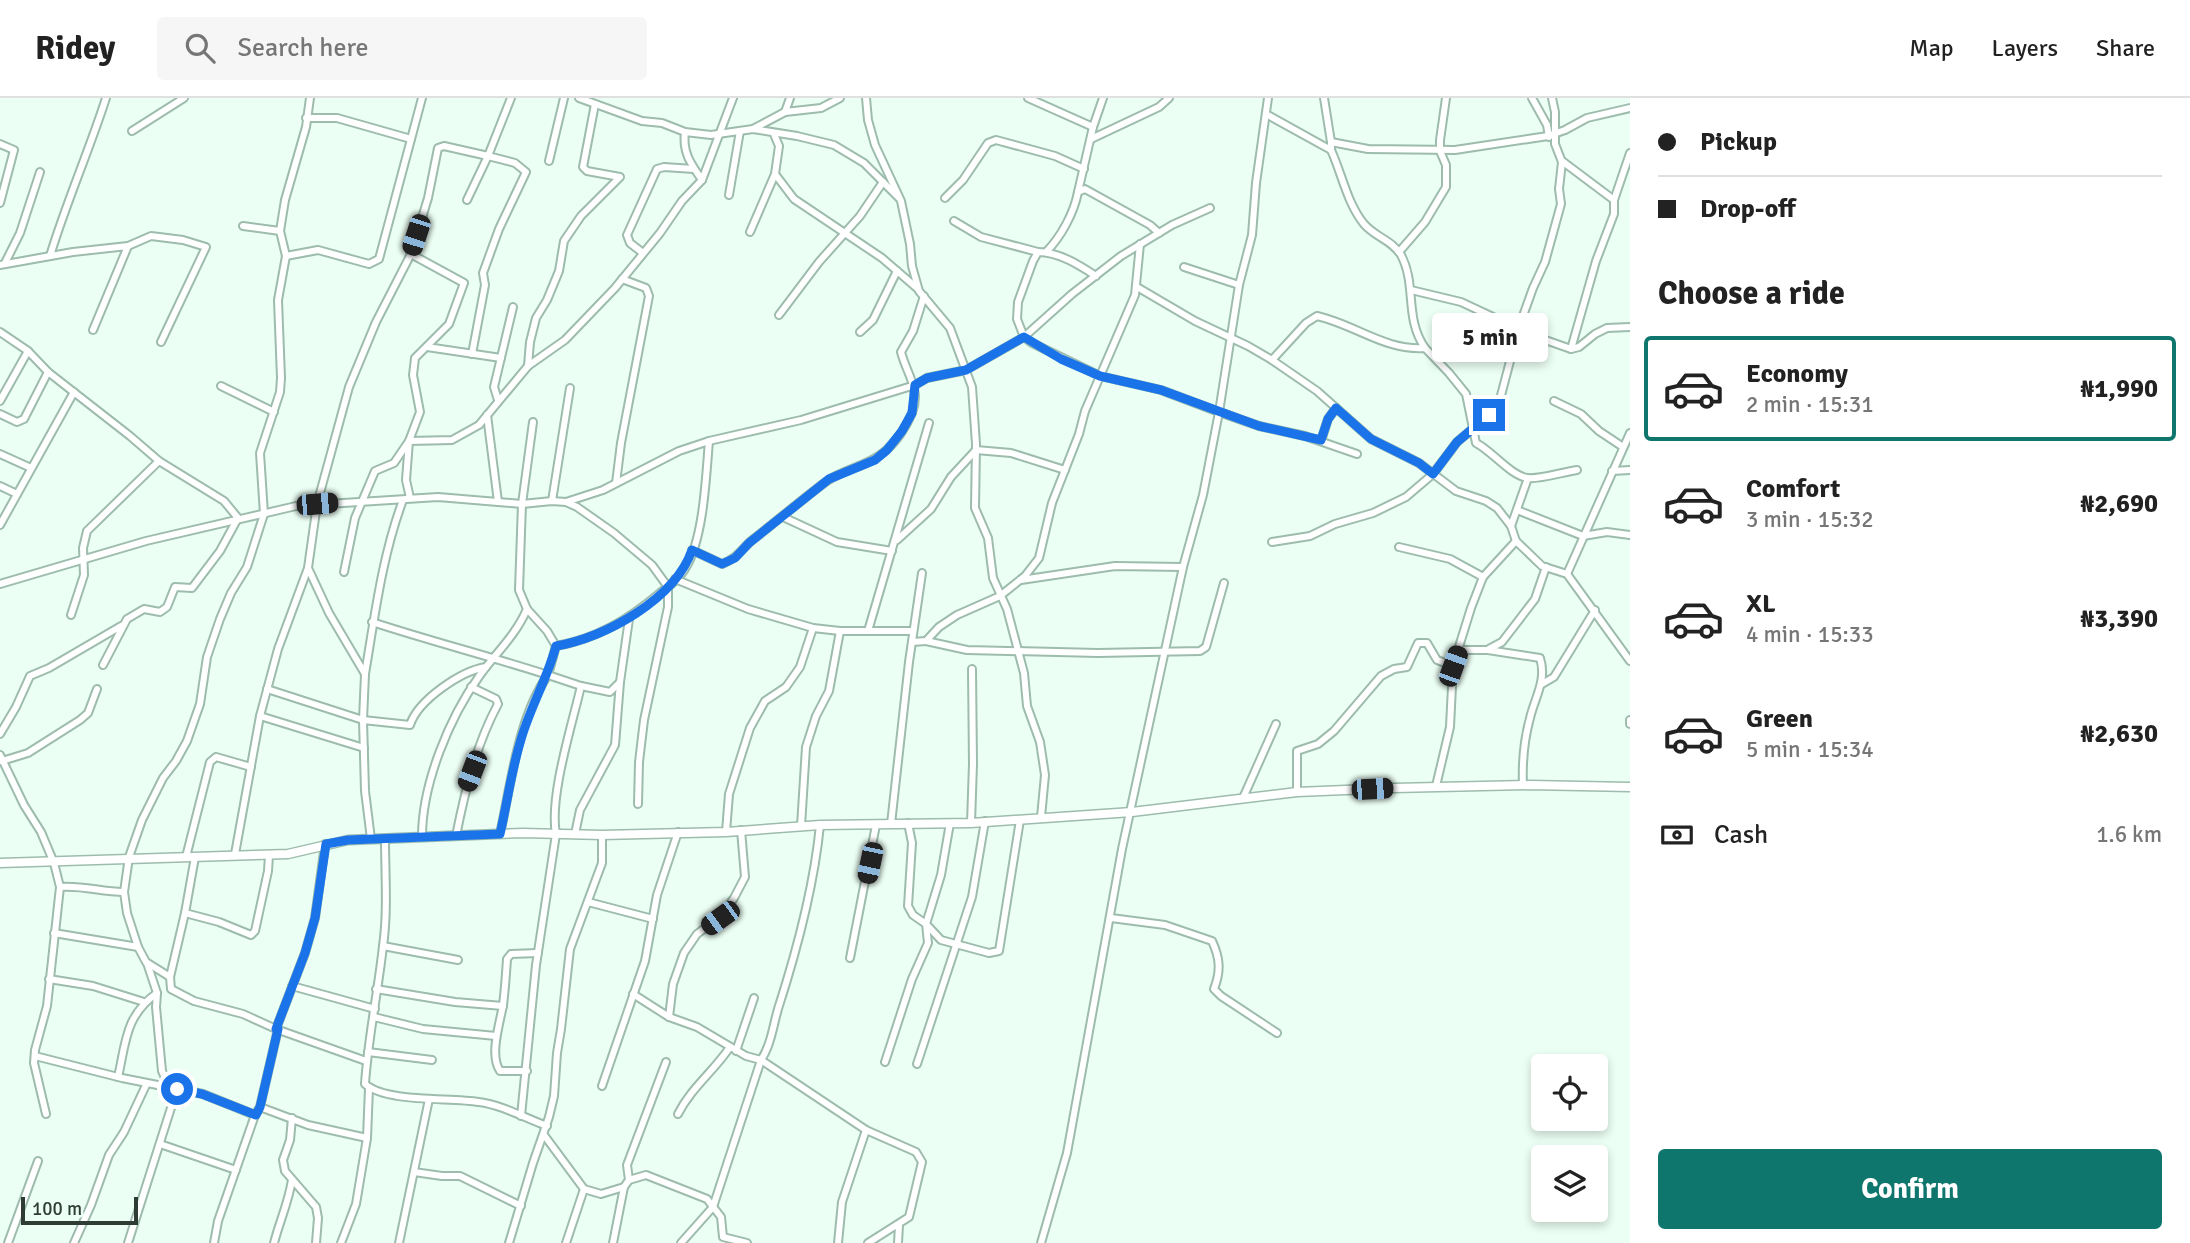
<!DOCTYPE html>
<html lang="en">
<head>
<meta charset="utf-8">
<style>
	body { margin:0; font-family:Signika,sans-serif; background:#f6f6f6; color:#222; height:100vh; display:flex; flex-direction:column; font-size:26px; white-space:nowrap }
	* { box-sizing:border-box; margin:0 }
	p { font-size:23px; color:#767676 }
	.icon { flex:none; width:38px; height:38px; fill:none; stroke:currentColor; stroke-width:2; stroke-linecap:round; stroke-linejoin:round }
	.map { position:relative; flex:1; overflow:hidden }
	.sheet { display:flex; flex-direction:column; background:#fff; width:560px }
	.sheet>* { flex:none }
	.top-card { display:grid; align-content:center; height:154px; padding:0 28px; background:#fff }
	.controls { position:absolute; left:1531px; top:956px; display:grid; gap:14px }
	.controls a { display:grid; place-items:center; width:77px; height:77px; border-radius:7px; background:#fff; box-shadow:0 4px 10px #0003; font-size:35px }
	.scale { position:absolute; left:21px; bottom:18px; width:117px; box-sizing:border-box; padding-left:7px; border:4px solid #2f3c36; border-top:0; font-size:19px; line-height:24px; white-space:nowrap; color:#2f3c36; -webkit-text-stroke:5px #ecfff5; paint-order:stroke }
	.end { position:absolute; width:32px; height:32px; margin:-16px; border:9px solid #1a73e8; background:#fff; box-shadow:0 0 0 4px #fff }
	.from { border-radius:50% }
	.bubble { position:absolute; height:49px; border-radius:7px; background:#fff; box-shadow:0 4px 10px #0003; font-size:23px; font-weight:700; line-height:49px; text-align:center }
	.car { position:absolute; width:21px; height:42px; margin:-21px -10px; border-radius:9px; box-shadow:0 0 5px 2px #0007; background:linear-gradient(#222 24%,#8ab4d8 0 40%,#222 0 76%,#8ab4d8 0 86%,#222 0) }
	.top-card b { display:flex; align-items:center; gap:24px; height:66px; font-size:26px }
	.top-card b+b { border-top:2px solid #e0e0e0 }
	.top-card i { width:18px; height:18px; background:#222 }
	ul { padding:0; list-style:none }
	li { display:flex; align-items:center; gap:21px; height:105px; margin:0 14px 10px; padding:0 14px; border:4px solid transparent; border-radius:7px }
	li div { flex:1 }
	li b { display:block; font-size:26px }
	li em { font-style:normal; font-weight:700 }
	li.on { border-color:#0f766e }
	li>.icon { width:63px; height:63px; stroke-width:1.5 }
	h2 { padding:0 28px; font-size:32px; line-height:84px }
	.pay { display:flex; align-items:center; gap:18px; height:77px; padding:0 28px; font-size:26px }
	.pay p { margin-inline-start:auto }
	.primary-button { display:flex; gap:14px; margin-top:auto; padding:14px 28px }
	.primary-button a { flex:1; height:80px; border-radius:7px; background:#0f766e; color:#fff; font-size:28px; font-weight:700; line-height:80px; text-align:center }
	header { display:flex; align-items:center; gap:42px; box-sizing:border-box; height:98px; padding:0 35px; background:#fff; border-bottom:2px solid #e0e0e0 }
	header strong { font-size:33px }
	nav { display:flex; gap:38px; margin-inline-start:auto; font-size:24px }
	.search { width:490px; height:63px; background:#f6f6f6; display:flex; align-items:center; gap:18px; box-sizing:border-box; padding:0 24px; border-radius:7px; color:#767676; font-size:26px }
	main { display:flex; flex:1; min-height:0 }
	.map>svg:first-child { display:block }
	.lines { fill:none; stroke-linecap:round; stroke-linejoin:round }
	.minor-casing { stroke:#9dbcad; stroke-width:10 }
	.tertiary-casing { stroke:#9dbcad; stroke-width:11 }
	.minor { stroke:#fff; stroke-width:6 }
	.tertiary { stroke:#fff; stroke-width:8 }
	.route { stroke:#1a73e8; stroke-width:9 }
</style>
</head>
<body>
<header>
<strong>Ridey</strong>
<div class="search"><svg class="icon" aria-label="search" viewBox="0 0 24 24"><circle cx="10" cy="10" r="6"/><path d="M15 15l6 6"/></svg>Search here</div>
<nav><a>Map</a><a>Layers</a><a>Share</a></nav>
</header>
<main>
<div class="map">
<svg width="1630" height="1145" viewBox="0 0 1630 1145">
	<rect width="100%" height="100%" fill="#ecfff5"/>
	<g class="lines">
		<g class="minor-casing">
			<g id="minor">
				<path d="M310 0 306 29 285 102 280 133 286 158 278 202 281 280 280 294 260 355 264 416 247 469 231 495 220 521 207 559 200 606 187 643 176 663 163 680 142 722 129 759 124 794 127 815 138 849 146 864 170 879 171 891 194 903 243 916 276 931 366 963"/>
				<path d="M579 0 642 23 662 25 685 34 711 37 753 31 797 38 834 47 864 65 899 100"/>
				<path d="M866 0 868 22 875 47 901 103 910 146 912 168 919 193 950 230 972 289 976 346 975 410 988 440 993 480 1007 511 1024 575 1027 608 1040 644 1045 677 1041 719"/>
				<path d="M1028 0 1093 29"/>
				<path d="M1324 0 1331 44"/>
				<path d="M1532 0 1547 27 1549 39"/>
				<path d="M785 14 790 0"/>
				<path d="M1266 16 1331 52C1342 76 1347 105 1364 126 1375 139 1392 142 1401 157 1417 187 1404 220 1425 250"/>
				<path d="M306 20H337L411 41"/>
				<path d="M753 31 785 14 821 10 840 0"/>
				<path d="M132 33 184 0"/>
				<path d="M685 34C682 54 691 66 702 82"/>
				<path d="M774 36 779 48 775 76 794 101 882 160 918 191"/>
				<path d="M1091 41 1159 9 1169 0"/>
				<path d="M0 46 14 52 0 105"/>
				<path d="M1331 52V44L1368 51 1455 52 1548 38 1565 32 1587 20 1630 10"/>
				<path d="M549 63 564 0"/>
				<path d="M1562 63 1614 102"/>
				<path d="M1078 94 1093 29 1103 0"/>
				<path d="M729 97 740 33"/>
				<path d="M945 100 963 82 988 45 996 42 1055 58 1084 71"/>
				<path d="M954 123 981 139 1038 154"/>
				<path d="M243 128 280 133"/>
				<path d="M750 134 775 76"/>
				<path d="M1046 154C1061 139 1074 115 1078 94L1085 91 1150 127 1159 135"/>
				<path d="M1399 154 1425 124 1446 89V67L1440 53V42L1446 0"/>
				<path d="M643 155 630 145 627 137 657 71 664 69 694 71"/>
				<path d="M50 158C66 105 89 53 106 0"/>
				<path d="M286 158 318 152 369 166 379 161 422 0"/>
				<path d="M5 165 20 135 40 74"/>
				<path d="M0 167 73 154 128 148 151 138 183 142 206 149 161 244"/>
				<path d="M1184 169 1239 187"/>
				<path d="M1096 178C1079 167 1059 154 1038 154L1033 163 1018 204 1017 221 1024 239 1032 245 1100 278 1161 292 1219 314 1259 328 1305 338 1357 356"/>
				<path d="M1137 189 1195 223 1248 248 1272 262 1317 293 1371 341 1419 365 1456 393 1486 403 1497 410 1511 428 1516 443 1542 468 1567 476 1630 563"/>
				<path d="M1411 192 1461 204 1534 238 1571 251 1579 249 1595 236 1607 230 1630 229"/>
				<path d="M779 217 819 164 860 118 883 84"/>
				<path d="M93 232 128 148"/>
				<path d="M0 234 28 253 48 274 130 338 159 363 224 403 238 420 220 453 192 490 175 489 167 509 160 514 144 511 127 521 103 567"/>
				<path d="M860 234 873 222 897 173"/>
				<path d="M427 249 501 260"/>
				<path d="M1571 251 1596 163 1614 116V102L1630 55"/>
				<path d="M472 256 485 187 483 175 499 131 526 74 515 65 488 58 511 0"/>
				<path d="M1272 262 1306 225 1317 218C1354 226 1385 253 1425 250L1449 275 1466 296 1476 345C1492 353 1510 377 1527 380 1538 382 1563 374 1577 372"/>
				<path d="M528 268 530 244 536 220 547 202 559 173 564 143 581 118 620 79 587 73 583 69 595 6"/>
				<path d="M221 288 274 314"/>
				<path d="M498 302 494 289 513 209"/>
				<path d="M0 303 28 253"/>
				<path d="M1554 303 1581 316 1599 333 1623 349"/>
				<path d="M0 316 17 324 24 321 48 274"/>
				<path d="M487 317 498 404"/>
				<path d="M1321 343 1328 321 1336 310"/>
				<path d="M0 356 31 370"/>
				<path d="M1612 373 1630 372"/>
				<path d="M616 385 621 345 649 198 646 190 622 181"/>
				<path d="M0 388 17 396"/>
				<path d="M410 400 406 382 409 343 452 342 479 327 528 268 565 242 615 190 660 135 682 103 702 82 733 0"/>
				<path d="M552 403 570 290"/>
				<path d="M566 404 603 392 679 353 709 343 801 322 915 287 927 280 966 272 1024 239 1072 196 1121 158 1172 127 1210 110"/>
				<path d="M1517 412 1583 438 1607 434 1630 437"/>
				<path d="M783 419 837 444 892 453"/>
				<path d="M0 427 74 294"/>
				<path d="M1511 428 1528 380"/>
				<path d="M897 442 931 411 951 379 976 352 1011 355 1065 372"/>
				<path d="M1272 444 1310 438 1335 426 1373 415 1406 399 1433 376 1457 344 1489 317 1499 305 1519 229 1533 190 1545 164 1561 106 1559 91 1562 64 1555 46V14L1552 0"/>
				<path d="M1399 449 1450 461 1483 479 1471 510 1453 568 1450 629 1436 688"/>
				<path d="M692 452 722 466C737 460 740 453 751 443 776 424 801 402 827 383 844 371 868 368 884 354 895 345 906 330 912 315 921 291 907 277 901 254L913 233 924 198"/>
				<path d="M344 474 355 420 375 373 394 365 409 343 420 314 413 277 415 260 449 226 464 185 411 156"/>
				<path d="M1567 476 1630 335"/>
				<path d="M1483 479 1516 443"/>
				<path d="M675 481 748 511 813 530 840 533H913"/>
				<path d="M1021 482 1115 468 1183 469"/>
				<path d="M0 486 146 443 296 408 438 399 522 406 552 403 566 404 577 409 614 435 652 467 668 489V509L644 622 639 664 638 706"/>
				<path d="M71 517 84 477 83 450 87 433 159 363"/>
				<path d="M372 524C430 543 489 558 548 577 518 619 511 686 500 736"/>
				<path d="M868 533 929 325"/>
				<path d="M926 543 967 552 1098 555 1200 553 1206 549 1224 485"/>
				<path d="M912 544 926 543 939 529 957 517 1000 498 1025 478 1039 460 1052 405 1079 336 1085 313 1135 197 1140 146"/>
				<path d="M556 548C597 541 629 521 660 495 669 488 681 479 686 469 704 439 706 377 709 343"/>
				<path d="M1489 551 1502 544 1535 501 1546 469"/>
				<path d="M1459 552H1488L1540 560C1547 582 1535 599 1530 620 1524 642 1522 664 1523 687"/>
				<path d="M365 576C375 517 382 458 403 402"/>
				<path d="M1542 586 1554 579 1595 512"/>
				<path d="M581 588 610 594 620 584 629 521"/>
				<path d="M267 591 363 622 410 627C418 602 461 573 486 569"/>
				<path d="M260 618 364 650"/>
				<path d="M1630 622V626"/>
				<path d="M0 636 16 609 30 578 49 570 121 528"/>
				<path d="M0 657 24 707 41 734 54 765 60 789 47 908 35 952 34 965 46 1016"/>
				<path d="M2 663 28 655 80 622 88 615 97 591"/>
				<path d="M1297 694V653L1318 646 1334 633 1381 578 1394 571 1407 569 1418 545H1427L1437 562 1453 568"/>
				<path d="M1243 700 1276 626"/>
				<path d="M950 725 941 777 926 826 941 842 989 855 999 853 1020 722"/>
				<path d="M971 725 973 666 972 571"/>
				<path d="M891 726 909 564 922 475"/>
				<path d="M801 728 806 649 816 618 829 593 840 533"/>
				<path d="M726 734 729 696 750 630 765 603 786 589 800 569 813 530"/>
				<path d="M575 736 580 712 615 647 620 584"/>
				<path d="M456 738C465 693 476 647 498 606L496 601 471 589"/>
				<path d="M422 739C422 686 449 620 480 577 496 555 516 537 527 511"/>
				<path d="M385 740C385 776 388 813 383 848 378 894 368 940 365 986 387 1005 450 999 479 1004 502 1007 525 1020 547 1028"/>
				<path d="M371 741 365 693 363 622 365 576 329 515 308 470 317 406 349 289 376 224 411 156 428 100 438 50 444 48 488 58 467 102"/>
				<path d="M235 756 260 618 278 551 308 470"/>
				<path d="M186 759 210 664 216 659 251 669"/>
				<path d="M195 759 185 815 219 824 251 837 255 833 268 773 269 757"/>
				<path d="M60 789C83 787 101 794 124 794"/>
				<path d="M588 804 653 821"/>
				<path d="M1111 820 1165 827 1212 843C1220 860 1221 873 1214 891L1221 898 1277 935"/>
				<path d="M54 835 138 849"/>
				<path d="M383 848 458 862"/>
				<path d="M850 860 876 727"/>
				<path d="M147 865 157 895 156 909 162 973 166 982 173 988"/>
				<path d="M170 879 185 815"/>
				<path d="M49 881 93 888 144 904"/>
				<path d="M292 888 375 911"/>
				<path d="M376 891 455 904 503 908"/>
				<path d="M633 896 669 919 697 929 746 958 761 962 866 1032 842 1104 838 1145"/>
				<path d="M374 919 423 931 496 938"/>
				<path d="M669 919 673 886 684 855 697 836 720 819 734 800 745 779 741 732"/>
				<path d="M276 931 305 855 315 820 325 746"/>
				<path d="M736 953 754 900"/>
				<path d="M368 954 432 962"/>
				<path d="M35 958 122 980 203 996 255 1017 260 1009 278 931"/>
				<path d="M885 964 912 881 928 845 926 826 913 817 908 808 912 745 908 725"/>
				<path d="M917 966 972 799 985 723"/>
				<path d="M527 973H500C489 957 500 925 503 907 505 892 506 876 507 861L511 856 538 855"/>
				<path d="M118 979C126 944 125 918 157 895"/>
				<path d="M602 988 645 863 657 797 678 734"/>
				<path d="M260 1009 308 1027 367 1040 369 990"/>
				<path d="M678 1016C691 990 714 973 730 949"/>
				<path d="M521 1018 536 867 556 736C549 699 572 627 581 588L548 577 556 548 547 533 527 511 519 492 522 406 533 324"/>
				<path d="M292 1020 290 1042 283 1062 285 1073 316 1109 318 1120 316 1145"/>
				<path d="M866 1032 916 1054 922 1064 909 1119 868 1145"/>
				<path d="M544 1037 584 1091 601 1096 624 1089 629 1082 646 1077 707 1101 721 1119 723 1139 747 1145"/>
				<path d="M160 1046 236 1072"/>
				<path d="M414 1074 442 1078H460L521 1108"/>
				<path d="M629 1082 627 1067 666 964"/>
				<path d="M8 1145 38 1063"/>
				<path d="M74 1145 91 1107 109 1057 124 1034 147 985"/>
				<path d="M128 1145 177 991"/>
				<path d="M214 1145 218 1123 255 1017"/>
				<path d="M274 1145C280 1122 288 1106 292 1082"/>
				<path d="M341 1145 356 1106 367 1040"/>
				<path d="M399 1145 429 1001"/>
				<path d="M509 1145 533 1065 549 1019 554 998 557 955 561 931 570 851 602 765V737"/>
				<path d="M566 1145 584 1091"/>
				<path d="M613 1145 624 1089"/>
				<path d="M681 1145 713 1109 761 962C771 947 773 928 778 911 797 852 814 789 820 727"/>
				<path d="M898 1145 899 1127"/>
				<path d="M1041 1145 1067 1055 1122 751 1183 469 1203 397 1219 314 1239 187 1252 137 1256 85 1268 0"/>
			</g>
		</g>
		<g class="tertiary-casing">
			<path id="tertiary" d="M0 765 288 756 348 742 399 740 523 735 602 737 726 734 820 727 971 725 1132 714 1297 694 1394 690 1530 687 1630 689"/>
		</g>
		<use href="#minor" class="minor"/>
		<use href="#tertiary" class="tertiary"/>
	</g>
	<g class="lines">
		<path class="route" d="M177 991 202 996 256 1017 260 1009 278 931H276L305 855 315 820 326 746 348 742 500 736C507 706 511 675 520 645 529 611 547 582 556 548 605 540 675 501 692 452L722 466 735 460 749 445 829 381 875 362 887 352 902 333 912 315 915 287 927 280 966 272 1024 239 1061 261 1100 278 1161 292 1259 328 1321 342 1328 321 1336 310 1371 341 1419 365 1433 376 1457 344 1489 317"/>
	</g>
</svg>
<div class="controls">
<a><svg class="icon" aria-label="locate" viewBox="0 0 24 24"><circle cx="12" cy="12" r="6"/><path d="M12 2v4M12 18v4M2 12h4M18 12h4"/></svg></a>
<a><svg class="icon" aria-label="layers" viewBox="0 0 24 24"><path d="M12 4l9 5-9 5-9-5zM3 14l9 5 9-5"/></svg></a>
</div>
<div class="scale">100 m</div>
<i class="end from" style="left:177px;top:991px"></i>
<i class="end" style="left:1489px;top:317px"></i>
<div class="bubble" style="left:1432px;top:215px;width:116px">5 min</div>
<i class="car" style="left:416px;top:137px;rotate:198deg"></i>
<i class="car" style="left:317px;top:406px;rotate:85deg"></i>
<i class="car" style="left:1453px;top:568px;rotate:20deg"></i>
<i class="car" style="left:472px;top:673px;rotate:201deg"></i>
<i class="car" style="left:1372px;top:691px;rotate:87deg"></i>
<i class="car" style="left:870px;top:765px;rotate:192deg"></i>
<i class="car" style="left:720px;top:820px;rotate:234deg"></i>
</div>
<section class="sheet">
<div class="top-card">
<b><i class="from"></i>Pickup</b>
<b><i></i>Drop-off</b>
</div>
<h2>Choose a ride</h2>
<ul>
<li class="on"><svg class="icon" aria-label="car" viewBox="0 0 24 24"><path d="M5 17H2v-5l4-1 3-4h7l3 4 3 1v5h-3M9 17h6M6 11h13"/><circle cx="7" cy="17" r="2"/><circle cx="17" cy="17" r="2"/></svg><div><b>Economy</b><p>2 min · 15:31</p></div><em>₦1,990</em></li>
<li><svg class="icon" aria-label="car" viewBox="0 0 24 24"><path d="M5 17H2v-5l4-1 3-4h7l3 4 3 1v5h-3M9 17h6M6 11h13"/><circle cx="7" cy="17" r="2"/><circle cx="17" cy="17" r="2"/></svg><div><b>Comfort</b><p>3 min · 15:32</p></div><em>₦2,690</em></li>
<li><svg class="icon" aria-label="car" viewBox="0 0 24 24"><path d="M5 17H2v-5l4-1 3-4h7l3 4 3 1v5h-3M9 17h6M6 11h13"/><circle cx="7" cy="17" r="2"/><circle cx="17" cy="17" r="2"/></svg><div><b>XL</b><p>4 min · 15:33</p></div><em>₦3,390</em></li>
<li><svg class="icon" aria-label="car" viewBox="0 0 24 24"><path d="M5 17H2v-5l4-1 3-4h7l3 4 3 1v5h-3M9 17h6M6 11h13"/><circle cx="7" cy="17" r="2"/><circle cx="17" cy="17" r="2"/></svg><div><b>Green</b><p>5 min · 15:34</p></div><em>₦2,630</em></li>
</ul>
<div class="pay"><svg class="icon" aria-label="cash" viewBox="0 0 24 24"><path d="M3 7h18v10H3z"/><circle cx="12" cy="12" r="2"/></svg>Cash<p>1.6 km</p></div>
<div class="primary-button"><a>Confirm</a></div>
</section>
</main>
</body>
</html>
